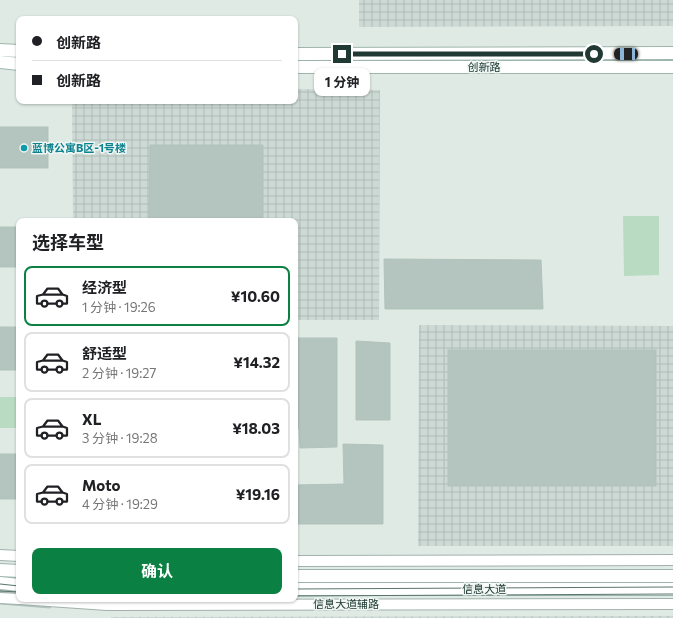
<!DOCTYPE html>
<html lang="zh">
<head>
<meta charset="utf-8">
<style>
	body { margin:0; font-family:Commissioner,"Noto Sans SC",sans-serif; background:#f2f2f2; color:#202124; height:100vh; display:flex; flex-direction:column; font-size:15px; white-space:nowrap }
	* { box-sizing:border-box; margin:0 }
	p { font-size:13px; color:#757577 }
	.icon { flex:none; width:22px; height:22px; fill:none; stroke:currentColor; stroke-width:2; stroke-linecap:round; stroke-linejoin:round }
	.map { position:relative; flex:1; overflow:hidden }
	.side { position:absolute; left:16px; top:218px; width:282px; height:384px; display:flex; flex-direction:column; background:#fff; border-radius:8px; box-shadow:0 1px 3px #0004 }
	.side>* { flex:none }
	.top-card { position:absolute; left:16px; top:16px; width:282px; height:88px; border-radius:8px; box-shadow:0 1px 3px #0004; display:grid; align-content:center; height:88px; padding:0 16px; background:#fff }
	.end { position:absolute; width:18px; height:18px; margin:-9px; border:5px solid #203933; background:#fff; box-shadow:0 0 0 2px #fff }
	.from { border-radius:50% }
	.bubble { position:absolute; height:28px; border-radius:8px; background:#fff; box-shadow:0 1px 3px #0004; font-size:13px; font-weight:700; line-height:28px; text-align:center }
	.car { position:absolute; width:12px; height:24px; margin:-12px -6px; border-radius:5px; box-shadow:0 0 3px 1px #0007; background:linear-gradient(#222 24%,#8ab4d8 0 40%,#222 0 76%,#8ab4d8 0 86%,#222 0) }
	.top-card b { display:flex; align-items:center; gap:14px; height:38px; font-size:15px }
	.top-card b+b { border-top:1px solid #e0e0e0 }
	.top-card i { width:10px; height:10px; background:#202124 }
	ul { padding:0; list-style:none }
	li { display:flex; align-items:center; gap:12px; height:60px; margin:0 8px 6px; padding:0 8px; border:2px solid #e0e0e0; border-radius:8px }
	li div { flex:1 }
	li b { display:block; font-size:15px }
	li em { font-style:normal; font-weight:700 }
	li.current { border-color:#0b8043 }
	li>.icon { width:36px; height:36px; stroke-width:1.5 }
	h2 { padding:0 16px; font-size:18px; line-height:48px }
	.button { display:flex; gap:8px; margin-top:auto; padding:8px 16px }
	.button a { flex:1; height:46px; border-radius:8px; background:#0b8043; color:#fff; font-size:16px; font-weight:700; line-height:46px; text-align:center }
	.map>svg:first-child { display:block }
	.industrial { fill:url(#industrial-grid) }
	.pitch { fill:#b8dbc2 }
	.building { fill:#b4c4be; stroke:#b1c3bc }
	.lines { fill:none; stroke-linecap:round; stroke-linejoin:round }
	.street-casing { stroke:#a2b1ac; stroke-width:12 }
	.secondary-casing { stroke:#9eb5ad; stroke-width:14 }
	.street { stroke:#fff; stroke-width:10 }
	.secondary { stroke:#fff; stroke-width:12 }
	.tram { stroke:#5a756e; stroke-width:1 }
	.route { stroke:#203933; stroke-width:5 }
	.culture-dot { fill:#0f9aa8; stroke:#eff6f3; stroke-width:1.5 }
	.labels { text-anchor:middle; stroke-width:3; stroke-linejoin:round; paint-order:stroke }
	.street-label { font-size:11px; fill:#203933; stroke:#eff6f3 }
	.culture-label { font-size:11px; font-weight:bold; fill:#0d838f; stroke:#eff6f3; text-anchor:start }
</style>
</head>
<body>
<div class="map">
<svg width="673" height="618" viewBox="0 0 673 618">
	<defs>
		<pattern id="industrial-grid" width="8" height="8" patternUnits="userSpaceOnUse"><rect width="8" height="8" fill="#cdd9d4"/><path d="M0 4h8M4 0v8" fill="none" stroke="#b0bbb6"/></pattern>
	</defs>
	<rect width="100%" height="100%" fill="#dfeae5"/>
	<g class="industrial">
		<path d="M359 0H673V26L359 27Z"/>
		<path d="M295 89 380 90 379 320H295V221H73L72 101H295Z"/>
		<path d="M419 325 673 326V546H418Z"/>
		<path d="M673 616V618H111V617Z"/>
	</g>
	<g class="pitch">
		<path d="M623 216H659V275L624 276Z"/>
		<rect x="0" y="397" width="19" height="31"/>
	</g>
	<g class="building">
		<rect x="0" y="127" width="48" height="41"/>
		<path d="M150 145H263V221H149Z"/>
		<rect x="0" y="227" width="19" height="40"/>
		<path d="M384 259 541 260 543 309H385Z"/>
		<rect x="0" y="327" width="19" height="43"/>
		<path d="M295 338H337V447L300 448 299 428H295Z"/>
		<path d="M356 341 390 343V420H356Z"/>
		<rect x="448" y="350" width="208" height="136"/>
		<path d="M343 444 383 445V524H295V485L344 484Z"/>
		<rect x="0" y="454" width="19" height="45"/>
		<path d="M0 574 19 575V599H60L50 608 0 604Z"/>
	</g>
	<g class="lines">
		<g class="street-casing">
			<g id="street">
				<path d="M0 555 19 556"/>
				<path d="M295 561 673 560"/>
				<path d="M0 598 19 599"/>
				<path d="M20 599 107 605 673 604"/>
			</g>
		</g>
		<g class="secondary-casing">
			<g id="secondary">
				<path d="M0 50 19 51"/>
				<path d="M295 54 673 53"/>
				<path d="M0 62 19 64"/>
				<path d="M295 67H673"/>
				<path d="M0 570 19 571"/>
				<path d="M295 576H673"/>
				<path d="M0 583 19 585"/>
				<path d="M295 589H673"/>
			</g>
		</g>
		<use href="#street" class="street"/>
		<use href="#secondary" class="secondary"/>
		<g class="tram">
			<path d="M0 584 19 586"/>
			<path d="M295 589 673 587"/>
			<path d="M0 591 19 592"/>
			<path d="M295 596 673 594"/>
		</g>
	</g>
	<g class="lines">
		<path class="route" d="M342 54H594"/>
	</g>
	<circle class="culture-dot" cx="24" cy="148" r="4"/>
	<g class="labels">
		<g class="street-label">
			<text x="484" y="71">创新路</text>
			<text x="484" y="593">信息大道</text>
			<text x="346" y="608">信息大道辅路</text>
		</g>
		<g class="culture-label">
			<text x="32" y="152">蓝博公寓B区-1号楼</text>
		</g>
	</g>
</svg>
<i class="end from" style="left:594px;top:54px"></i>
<i class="end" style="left:342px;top:54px"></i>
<div class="bubble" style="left:314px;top:68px;width:56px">1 分钟</div>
<i class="car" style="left:626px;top:54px;rotate:270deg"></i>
<div class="top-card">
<b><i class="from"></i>创新路</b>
<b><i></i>创新路</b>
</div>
<section class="side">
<h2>选择车型</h2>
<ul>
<li class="current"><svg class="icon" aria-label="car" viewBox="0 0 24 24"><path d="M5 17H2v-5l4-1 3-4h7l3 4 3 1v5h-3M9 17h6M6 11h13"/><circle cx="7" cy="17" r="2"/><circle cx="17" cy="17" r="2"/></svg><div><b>经济型</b><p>1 分钟 · 19:26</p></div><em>¥10.60</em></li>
<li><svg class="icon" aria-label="car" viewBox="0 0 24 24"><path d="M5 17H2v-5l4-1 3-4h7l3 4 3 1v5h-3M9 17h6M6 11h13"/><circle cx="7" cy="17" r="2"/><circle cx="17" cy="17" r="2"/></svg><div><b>舒适型</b><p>2 分钟 · 19:27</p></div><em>¥14.32</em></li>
<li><svg class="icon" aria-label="car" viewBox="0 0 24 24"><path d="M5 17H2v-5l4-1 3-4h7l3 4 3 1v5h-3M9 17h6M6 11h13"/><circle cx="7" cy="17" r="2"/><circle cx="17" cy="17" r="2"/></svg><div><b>XL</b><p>3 分钟 · 19:28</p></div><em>¥18.03</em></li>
<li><svg class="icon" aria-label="car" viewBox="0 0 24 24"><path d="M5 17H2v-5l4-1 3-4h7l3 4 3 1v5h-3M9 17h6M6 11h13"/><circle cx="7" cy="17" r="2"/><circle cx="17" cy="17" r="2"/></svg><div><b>Moto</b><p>4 分钟 · 19:29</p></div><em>¥19.16</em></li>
</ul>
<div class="button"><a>确认</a></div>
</section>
</div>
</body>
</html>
